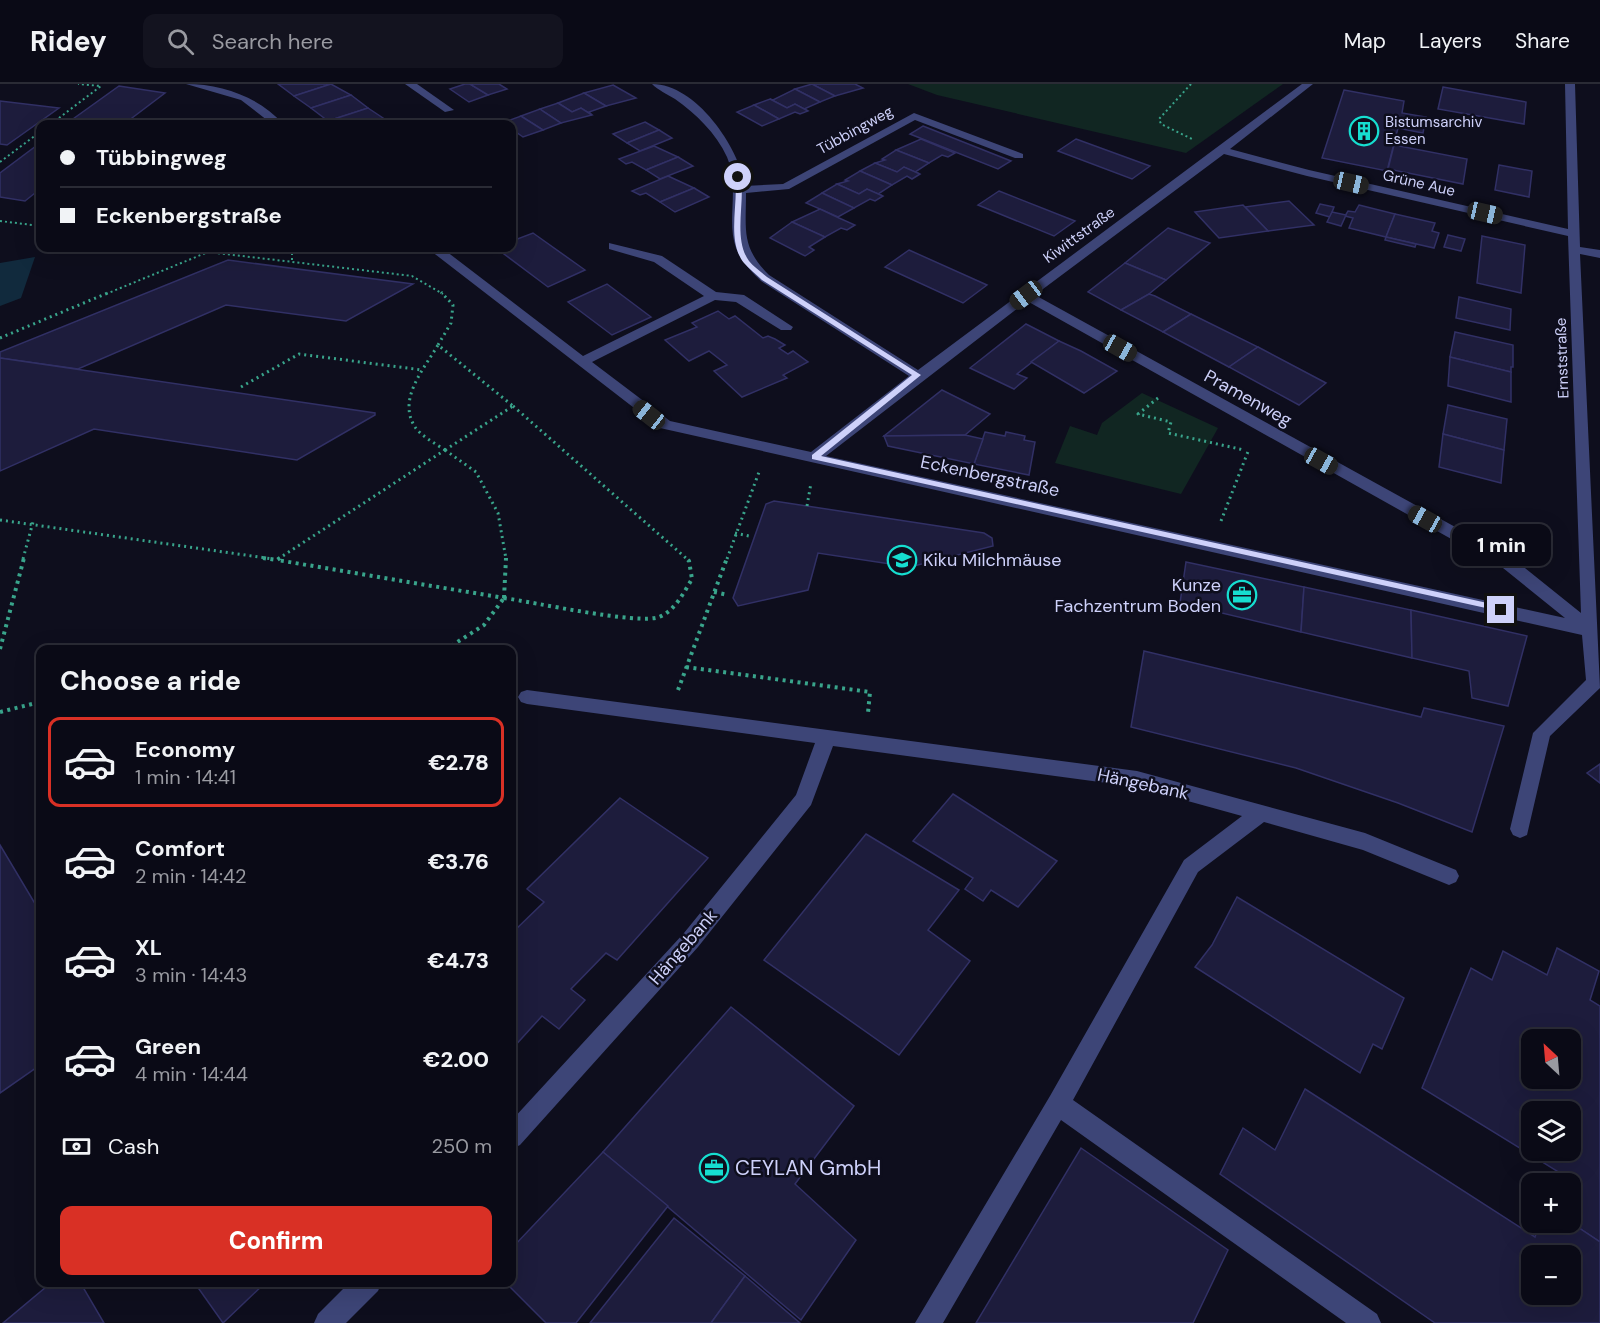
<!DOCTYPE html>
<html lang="en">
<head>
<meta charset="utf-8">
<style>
	body { margin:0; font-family:"DM Sans",sans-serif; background:#13131f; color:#f1f3f6; height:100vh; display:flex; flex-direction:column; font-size:22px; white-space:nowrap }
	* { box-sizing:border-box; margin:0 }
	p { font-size:20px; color:#999aa1 }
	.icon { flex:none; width:33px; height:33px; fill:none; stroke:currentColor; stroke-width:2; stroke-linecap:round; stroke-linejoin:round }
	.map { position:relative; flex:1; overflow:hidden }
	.drawer { position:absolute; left:36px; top:561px; width:480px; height:642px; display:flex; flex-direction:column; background:#0a0a16; border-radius:12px; box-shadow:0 6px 24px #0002,0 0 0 2px #2a2b35 }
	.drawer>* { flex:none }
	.top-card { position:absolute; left:36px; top:36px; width:480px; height:132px; border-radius:12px; box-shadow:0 6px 24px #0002,0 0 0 2px #2a2b35; display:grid; align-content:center; height:132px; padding:0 24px; background:#0a0a16 }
	.needle { width:39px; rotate:334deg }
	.buttons { position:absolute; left:1521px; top:945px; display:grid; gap:12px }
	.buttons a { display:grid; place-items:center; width:60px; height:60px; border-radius:12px; background:#0a0a16; box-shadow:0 6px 24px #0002,0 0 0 2px #2a2b35; font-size:30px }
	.end { position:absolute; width:27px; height:27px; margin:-14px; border:8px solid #ced1fa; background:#111; box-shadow:0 0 0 3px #111 }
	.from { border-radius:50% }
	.bubble { position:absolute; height:42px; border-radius:12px; background:#0a0a16; box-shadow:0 6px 24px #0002,0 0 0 2px #2a2b35; font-size:20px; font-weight:800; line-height:42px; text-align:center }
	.car { position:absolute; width:18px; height:36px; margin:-18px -9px; border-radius:8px; box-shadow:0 0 4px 2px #0007; background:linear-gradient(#222 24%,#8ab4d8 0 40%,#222 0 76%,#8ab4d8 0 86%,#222 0) }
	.top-card b { display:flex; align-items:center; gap:21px; height:57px; font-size:22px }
	.top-card b+b { border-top:2px solid #2a2b35 }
	.top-card i { width:15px; height:15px; background:#f1f3f6 }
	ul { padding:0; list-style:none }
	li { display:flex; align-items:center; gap:18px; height:90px; margin:0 12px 9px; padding:0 12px; border:3px solid transparent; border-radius:12px }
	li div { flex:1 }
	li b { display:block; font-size:22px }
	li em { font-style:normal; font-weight:800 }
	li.selected { border-color:#d93025 }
	li>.icon { width:54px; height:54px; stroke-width:1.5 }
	h2 { padding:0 24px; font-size:27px; line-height:72px }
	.pay { display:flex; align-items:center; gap:15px; height:66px; padding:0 24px; font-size:22px }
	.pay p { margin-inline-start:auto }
	.cta { display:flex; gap:12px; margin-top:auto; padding:12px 24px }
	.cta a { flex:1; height:69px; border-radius:12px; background:#d93025; color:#fff; font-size:24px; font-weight:800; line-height:69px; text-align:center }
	header { display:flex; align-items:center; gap:36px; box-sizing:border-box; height:84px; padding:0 30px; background:#0a0a16; border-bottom:2px solid #2a2b35 }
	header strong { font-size:28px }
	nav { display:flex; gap:33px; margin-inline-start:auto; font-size:21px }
	.search { width:420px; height:54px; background:#13131f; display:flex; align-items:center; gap:15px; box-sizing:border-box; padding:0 21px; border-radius:12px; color:#999aa1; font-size:22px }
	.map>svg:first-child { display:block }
	.green { fill:#112622 }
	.water { fill:#112a3d }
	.building { fill:#1d1c3c; stroke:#313065; stroke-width:1.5; fill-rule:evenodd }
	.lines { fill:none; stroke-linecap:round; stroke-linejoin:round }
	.path-far2 { stroke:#39a48b; stroke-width:2; stroke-dasharray:2 3; stroke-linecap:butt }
	.path-far1 { stroke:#39a48b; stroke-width:3; stroke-dasharray:2 4; stroke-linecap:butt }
	.path { stroke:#39a48b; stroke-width:4; stroke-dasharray:3 4.5; stroke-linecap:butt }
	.minor { fill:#3d4577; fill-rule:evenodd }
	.route { fill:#ced1fa }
	.labels { text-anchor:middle; stroke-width:5; stroke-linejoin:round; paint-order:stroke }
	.far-poi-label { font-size:15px; fill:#ced1fa; stroke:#0e0e1d; text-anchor:start }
	.far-street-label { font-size:15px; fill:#ced1fa; stroke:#0e0e1d }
	.street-label { font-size:18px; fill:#ced1fa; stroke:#0e0e1d }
	.poi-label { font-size:18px; fill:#ced1fa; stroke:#0e0e1d; text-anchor:start }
	.near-poi-label { font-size:21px; fill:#ced1fa; stroke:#0e0e1d; text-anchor:start }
</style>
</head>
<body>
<header>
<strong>Ridey</strong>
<div class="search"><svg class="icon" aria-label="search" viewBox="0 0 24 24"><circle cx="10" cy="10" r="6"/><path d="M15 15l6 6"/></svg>Search here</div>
<nav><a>Map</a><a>Layers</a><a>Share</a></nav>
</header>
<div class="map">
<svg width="1600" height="1239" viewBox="0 0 1600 1239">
	<rect width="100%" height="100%" fill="#0e0e1d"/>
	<g class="green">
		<path d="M908 0H1283L1186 69 937 11Z"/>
		<path d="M1142 309 1218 344 1181 410 1055 379 1070 342 1097 351 1102 339Z"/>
	</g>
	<path class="water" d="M35 173 21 214 0 222V179Z"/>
	<g class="building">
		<path d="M278 0H331L294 12Z"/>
		<path d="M331 0 351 11 311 24 294 12Z"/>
		<path d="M465 0H470L488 11 469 18 450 5Z"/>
		<path d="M470 0H499L507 5 488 11Z"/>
		<path d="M812 0H855L863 4 835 12Z"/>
		<path d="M812 0 835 12 820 18 795 5Z"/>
		<path d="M613 1 636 14 606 22 584 9Z"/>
		<path d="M119 2 165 9 124 40H66Z"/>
		<path d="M1443 3 1526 18 1524 40 1438 25Z"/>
		<path d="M795 5 820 18 804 25 808 27 795 20 787 24 770 15 773 16Z"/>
		<path d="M1344 6 1404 17 1402 29 1426 33 1423 49 1398 44 1387 87 1322 74Z"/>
		<path d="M584 9 606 22 589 28 592 31 581 24 572 28 558 19Z"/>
		<path d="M351 11 368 24 328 37 311 24Z"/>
		<path d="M770 15 787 24 795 20 808 27 800 30 795 28 779 35 754 21Z"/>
		<path d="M0 17 59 24 7 61 0 60Z"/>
		<path d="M558 19 572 28 581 24 592 31 561 39 540 25Z"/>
		<path d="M754 21 779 35 762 42 737 28Z"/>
		<path d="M368 24 386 36 374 40H333L328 37Z"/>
		<path d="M540 25 544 28 561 39 543 46 521 32Z"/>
		<path d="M521 32 522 33 543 46 523 53 512 45V40L502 39Z"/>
		<path d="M645 38 659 46 627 59 613 50Z"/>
		<path d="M923 42 1011 77 998 85 910 50Z"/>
		<path d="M659 46 672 54 640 67 627 59Z"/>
		<path d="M921 55 955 69 948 73 942 71 929 79 896 66Z"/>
		<path d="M1076 55 1150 82 1132 95 1058 67Z"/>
		<path d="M40 59V105L25 117 0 113V89Z"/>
		<path d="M1394 61 1467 75 1463 100 1388 85Z"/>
		<path d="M654 62 678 73 646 86 632 78 626 80 619 75Z"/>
		<path d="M896 66 929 79 915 88 920 90 904 83 897 88 875 79 885 76 882 75Z"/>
		<path d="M678 73 693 82 660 95 646 86Z"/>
		<path d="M875 79 897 88 904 83 920 90 912 95 907 92 892 101 860 87Z"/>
		<path d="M1499 81 1532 87 1529 113 1495 106Z"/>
		<path d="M860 87 892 101 878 110 883 112 867 105 859 110 837 100 848 97 845 96Z"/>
		<path d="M668 92 694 104 660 118 646 109 640 111 632 107Z"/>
		<path d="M837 100 859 110 867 105 883 112 875 117 870 115 854 124 822 109Z"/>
		<path d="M694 104 709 113 675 128 660 118Z"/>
		<path d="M999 107 1075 137 1054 152 978 121Z"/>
		<path d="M822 109 854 124 838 133 806 119Z"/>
		<path d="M1289 117 1314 141 1268 147 1245 123Z"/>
		<path d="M1320 120 1334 123 1330 133 1316 129Z"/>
		<path d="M1243 121 1268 147 1219 154 1195 128Z"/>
		<path d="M1359 121 1395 130 1386 153 1349 144 1353 134 1345 132 1348 127 1355 128Z"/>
		<path d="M820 125 839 134 855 141 847 146 841 144 825 153 792 138Z"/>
		<path d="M1332 128 1346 131 1341 142 1327 138Z"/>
		<path d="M1395 130 1435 139 1432 147 1439 149 1434 164 1386 153Z"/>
		<path d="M792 138 825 153 809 163 814 166 805 172 770 154Z"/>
		<path d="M1168 144 1210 159 1166 196 1125 179Z"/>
		<path d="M533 149 585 186 548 203 496 164H512V157Z"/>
		<path d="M1448 151 1465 155 1461 167 1444 163Z"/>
		<path d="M1482 152 1525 161 1521 209 1477 199Z"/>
		<path d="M1386 153 1416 160 1415 163 1385 156Z"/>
		<path d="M909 166 987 201 963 219 885 183Z"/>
		<path d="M228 176 413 200 346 237 226 221 78 285 0 274V268Z"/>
		<path d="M1125 179 1166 196 1149 210 1121 226 1088 208Z"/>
		<path d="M607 200 651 233 612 251 568 218Z"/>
		<path d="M1149 210 1155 212 1191 230 1163 248 1121 226Z"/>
		<path d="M1459 213 1511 225 1510 246 1456 234Z"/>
		<path d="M718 227 729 235 735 232 763 254 768 252 775 255 785 261 779 264 788 270 793 267 808 278 783 291 787 294 742 313 714 287 727 281 709 267 689 277 665 256 697 243 692 239Z"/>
		<path d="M1191 230 1258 263 1229 283 1163 248Z"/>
		<path d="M1026 240 1059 257 1017 290 1027 294 1014 305 970 284Z"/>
		<path d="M1455 248 1513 261V283H1511V288L1450 273Z"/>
		<path d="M1059 257 1081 267 1117 287 1084 309 1031 278Z"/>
		<path d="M1258 263 1326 299 1299 321 1229 283Z"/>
		<path d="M1450 273 1511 288V318L1448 302Z"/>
		<path d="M0 274 375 329V331L297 376 94 345 0 387Z"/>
		<path d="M942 306 990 330 965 351 884 352Z"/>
		<path d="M1448 321 1507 335 1504 366 1443 350Z"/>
		<path d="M985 348 1005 352 1006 348 1025 352 1024 356 1035 358 1029 391 974 380Z"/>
		<path d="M1443 350 1504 366 1501 399 1439 383Z"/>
		<path d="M965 351 983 355 974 380 888 362 884 352Z"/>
		<path d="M774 417 984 449 992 454 993 462 910 483 818 469 808 506 738 522 733 514 766 420Z"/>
		<path d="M1186 478 1304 503 1301 548 1180 519Z"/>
		<path d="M1304 503 1411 526 1412 574 1301 548Z"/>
		<path d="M1411 526 1527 552 1508 622 1472 614 1469 587 1412 574Z"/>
		<path d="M1144 567 1421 633 1424 624 1504 642 1472 748 1398 719 1296 684 1131 643Z"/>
		<path d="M1600 680V699L1587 689Z"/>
		<path d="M953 710 1057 777 1018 823 991 806 983 817 965 805 973 794 913 757Z"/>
		<path d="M620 714 708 774 617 876 606 869 571 905 585 916 559 945 542 932 512 965V849L544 818 527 805Z"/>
		<path d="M866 750 959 806 928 846 970 877 899 971 764 876Z"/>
		<path d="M0 761 40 828V981L0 1009Z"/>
		<path d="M1237 813 1404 914 1382 965 1373 960 1360 989 1195 883 1212 861Z"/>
		<path d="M1557 864 1599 887 1590 916 1600 922V1158L1570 1138V1100H1553L1557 1087 1422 1004 1471 884 1492 896 1503 867 1547 891ZM1532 956H1570V994H1532ZM1532 1028H1570V1066H1532Z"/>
		<path d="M731 923 854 1022 795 1100 856 1156 801 1236 603 1068Z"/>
		<path d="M1305 1005 1535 1153 1540 1138H1570L1600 1158V1239H1435L1220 1090 1243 1044 1275 1066ZM1532 1172H1570V1210H1532Z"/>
		<path d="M1081 1064 1228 1166 1193 1239H976Z"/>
		<path d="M603 1068 668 1122 576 1239H546L505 1198H512V1164Z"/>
		<path d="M674 1134 745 1192 711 1239H590Z"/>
		<path d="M745 1192 800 1239H711Z"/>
		<path d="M52 1198H80L104 1239H3Z"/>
		<path d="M194 1198H266L223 1239Z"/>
	</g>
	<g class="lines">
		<g class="path-far2">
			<path d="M1191 0 1159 35 1161 40 1192 55"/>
			<path d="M51 40 101 2 78 0"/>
			<path d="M0 78 40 48"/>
			<path d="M0 137 40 142"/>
			<path d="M292 164V178"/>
			<path d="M208 168 412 192 443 210"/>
			<path d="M106 210 208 168 189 164"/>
		</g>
		<g class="path-far1">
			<path d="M0 254 110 208"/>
			<path d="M438 261 451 239 453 221 441 208"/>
			<path d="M241 303 299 270 422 286"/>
			<path d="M1158 314 1138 330 1171 338 1168 349 1244 366"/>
			<path d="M513 322 687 475"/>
			<path d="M445 366 476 388 498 429 506 475"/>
			<path d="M445 366C436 360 421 352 415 343 397 315 424 285 438 261L513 322"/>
			<path d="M445 366 513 322"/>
			<path d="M807 422 811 399"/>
			<path d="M0 436 273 475"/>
			<path d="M1221 437 1249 365"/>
			<path d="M735 449 749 452"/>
			<path d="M23 475 33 438"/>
			<path d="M278 475 445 366"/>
			<path d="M727 475 759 388"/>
		</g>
		<g class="path">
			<path d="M263 474 277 476"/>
			<path d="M280 474 277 476 504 514"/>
			<path d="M714 508 728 511"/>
			<path d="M504 514C533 518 638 541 659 533 675 527 684 508 692 495L689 477 686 474"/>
			<path d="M504 514 506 474"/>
			<path d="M0 565 24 474"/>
			<path d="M445 566 484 541 504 514"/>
			<path d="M686 583 870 608 868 629"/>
			<path d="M678 606 727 474"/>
			<path d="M0 628 40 618"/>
		</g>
		<g class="minor">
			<path d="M186 0C222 0 259 13 283 40H272L241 16Z"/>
			<path d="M405 0H417L454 26 445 28Z"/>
			<path d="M652 0C696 0 739 63 745 102L783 100 914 29 1023 70V74H1015L915 36 789 105 746 109C746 147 741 163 769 191L918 286 1302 0H1313L1230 65 1309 86 1568 145 1565 0H1575L1580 163 1600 166V174L1580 170 1600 604 1550 652 1527 751 1520 754 1513 751 1510 745 1533 649 1586 596 1582 551 660 344 431 167 429 164H442L583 272 704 212 654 178 609 165V159L662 172 716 208 744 211 793 243 791 246H781L736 218 715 216 592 278 670 337 811 368 909 292 761 197C751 187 741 177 736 164 726 136 740 105 727 73 716 49 696 30 675 15 667 10 658 6 652 0ZM1224 70 1307 92 1568 152 1581 529 1515 476 1035 211ZM1027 217 1503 484 1565 534 826 372Z"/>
			<path d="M527 606 1137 687 1365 749 1456 786 1459 792 1456 798 1449 801 1363 766 1264 738 1198 788 1073 1016 1377 1230 1381 1239H1346L1061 1036 943 1239H915L1050 1012 1184 776 1242 732 1137 703 833 662 811 721 698 863 520 1061 512 1065V1036L684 849 796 711 815 659 527 620 521 618 518 613 521 608Z"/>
			<path d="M350 1198H382L378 1207 346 1239H314L318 1230Z"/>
		</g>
	</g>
	<path class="route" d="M738 91 741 93C745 119 733 155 749 177 754 183 761 188 767 193L921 291 821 372 1501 522 1504 523V528L812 375V371L912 291 762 196C756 190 749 185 744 179 726 157 739 119 735 93Z"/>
	<defs>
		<g id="building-ring" transform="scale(1.5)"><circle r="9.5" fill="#0e0e1d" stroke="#16ded0" stroke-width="1.5"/><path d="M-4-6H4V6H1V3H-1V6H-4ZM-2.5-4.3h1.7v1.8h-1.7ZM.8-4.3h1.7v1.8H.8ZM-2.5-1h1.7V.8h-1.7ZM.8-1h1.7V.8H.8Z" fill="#16ded0"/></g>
		<g id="school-ring" transform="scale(1.5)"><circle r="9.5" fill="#0e0e1d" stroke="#16ded0" stroke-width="1.5"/><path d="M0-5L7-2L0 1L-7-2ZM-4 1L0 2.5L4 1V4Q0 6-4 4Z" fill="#16ded0"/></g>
		<g id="office-ring" transform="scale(1.5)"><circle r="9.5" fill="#0e0e1d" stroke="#16ded0" stroke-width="1.5"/><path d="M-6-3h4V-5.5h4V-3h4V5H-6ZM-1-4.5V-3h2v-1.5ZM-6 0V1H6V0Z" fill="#16ded0"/></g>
	</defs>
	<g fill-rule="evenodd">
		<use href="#building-ring" x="1364" y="47"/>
		<use href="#school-ring" x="902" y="476"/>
		<use href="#office-ring" x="1242" y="511"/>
		<use href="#office-ring" x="714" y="1084"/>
	</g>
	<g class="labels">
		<g class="far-poi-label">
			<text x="1385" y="43">Bistumsarchiv<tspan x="1385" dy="17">Essen</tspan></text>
		</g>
		<g class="far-street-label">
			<text transform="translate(855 46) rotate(-29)" y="5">Tübbingweg</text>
			<text transform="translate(1419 99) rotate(13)" y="5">Grüne Aue</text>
			<text transform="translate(1079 151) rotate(-36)" y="5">Kiwittstraße</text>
			<text transform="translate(1562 274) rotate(-92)" y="5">Ernststraße</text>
		</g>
		<g class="street-label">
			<text transform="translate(1248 314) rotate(29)" y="6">Pramenweg</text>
			<text transform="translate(990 392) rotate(12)" y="6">Eckenbergstraße</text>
			<text transform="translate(1143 700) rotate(12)" y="6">Hängebank</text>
			<text transform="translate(683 863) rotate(-49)" y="6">Hängebank</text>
		</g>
		<g class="poi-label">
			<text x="923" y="482">Kiku Milchmäuse</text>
			<text x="1221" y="507" text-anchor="end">Kunze<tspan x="1221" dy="21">Fachzentrum Boden</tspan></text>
		</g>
		<g class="near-poi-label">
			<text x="735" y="1091">CEYLAN GmbH</text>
		</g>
	</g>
</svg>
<div class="buttons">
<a><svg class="needle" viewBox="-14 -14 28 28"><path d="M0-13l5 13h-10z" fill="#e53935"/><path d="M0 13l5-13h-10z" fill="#999aa1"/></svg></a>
<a><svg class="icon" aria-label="layers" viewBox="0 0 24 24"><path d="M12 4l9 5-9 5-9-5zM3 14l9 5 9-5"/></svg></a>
<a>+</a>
<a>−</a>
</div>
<i class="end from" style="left:738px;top:93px"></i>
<i class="end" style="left:1501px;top:526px"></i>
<div class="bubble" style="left:1452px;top:440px;width:99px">1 min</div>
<i class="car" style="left:1351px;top:99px;rotate:103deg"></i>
<i class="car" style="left:1485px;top:129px;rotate:103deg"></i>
<i class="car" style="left:1026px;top:211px;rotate:233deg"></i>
<i class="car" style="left:1120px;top:264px;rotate:119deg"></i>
<i class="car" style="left:649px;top:331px;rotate:308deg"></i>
<i class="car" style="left:1321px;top:377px;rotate:119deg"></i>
<i class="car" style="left:1425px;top:435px;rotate:299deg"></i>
<div class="top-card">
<b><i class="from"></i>Tübbingweg</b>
<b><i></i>Eckenbergstraße</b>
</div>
<section class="drawer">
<h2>Choose a ride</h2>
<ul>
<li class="selected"><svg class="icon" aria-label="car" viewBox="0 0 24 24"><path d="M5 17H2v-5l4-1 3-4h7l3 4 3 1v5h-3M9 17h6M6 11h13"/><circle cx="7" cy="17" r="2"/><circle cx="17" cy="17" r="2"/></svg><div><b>Economy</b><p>1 min · 14:41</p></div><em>€2.78</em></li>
<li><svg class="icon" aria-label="car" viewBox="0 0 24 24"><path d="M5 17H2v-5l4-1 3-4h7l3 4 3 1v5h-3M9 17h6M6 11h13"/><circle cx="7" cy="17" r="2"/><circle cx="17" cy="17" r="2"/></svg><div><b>Comfort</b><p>2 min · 14:42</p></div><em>€3.76</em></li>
<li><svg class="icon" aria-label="car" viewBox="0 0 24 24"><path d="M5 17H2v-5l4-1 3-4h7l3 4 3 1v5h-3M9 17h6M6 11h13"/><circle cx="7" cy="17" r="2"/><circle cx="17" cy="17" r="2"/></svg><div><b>XL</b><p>3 min · 14:43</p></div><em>€4.73</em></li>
<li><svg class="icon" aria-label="car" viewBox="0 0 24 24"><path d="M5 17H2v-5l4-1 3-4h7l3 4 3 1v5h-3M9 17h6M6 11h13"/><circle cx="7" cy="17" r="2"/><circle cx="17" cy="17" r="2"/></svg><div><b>Green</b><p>4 min · 14:44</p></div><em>€2.00</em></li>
</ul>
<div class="pay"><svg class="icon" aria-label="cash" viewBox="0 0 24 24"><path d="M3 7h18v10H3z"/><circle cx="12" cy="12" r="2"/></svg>Cash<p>250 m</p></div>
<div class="cta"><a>Confirm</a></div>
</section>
</div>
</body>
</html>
